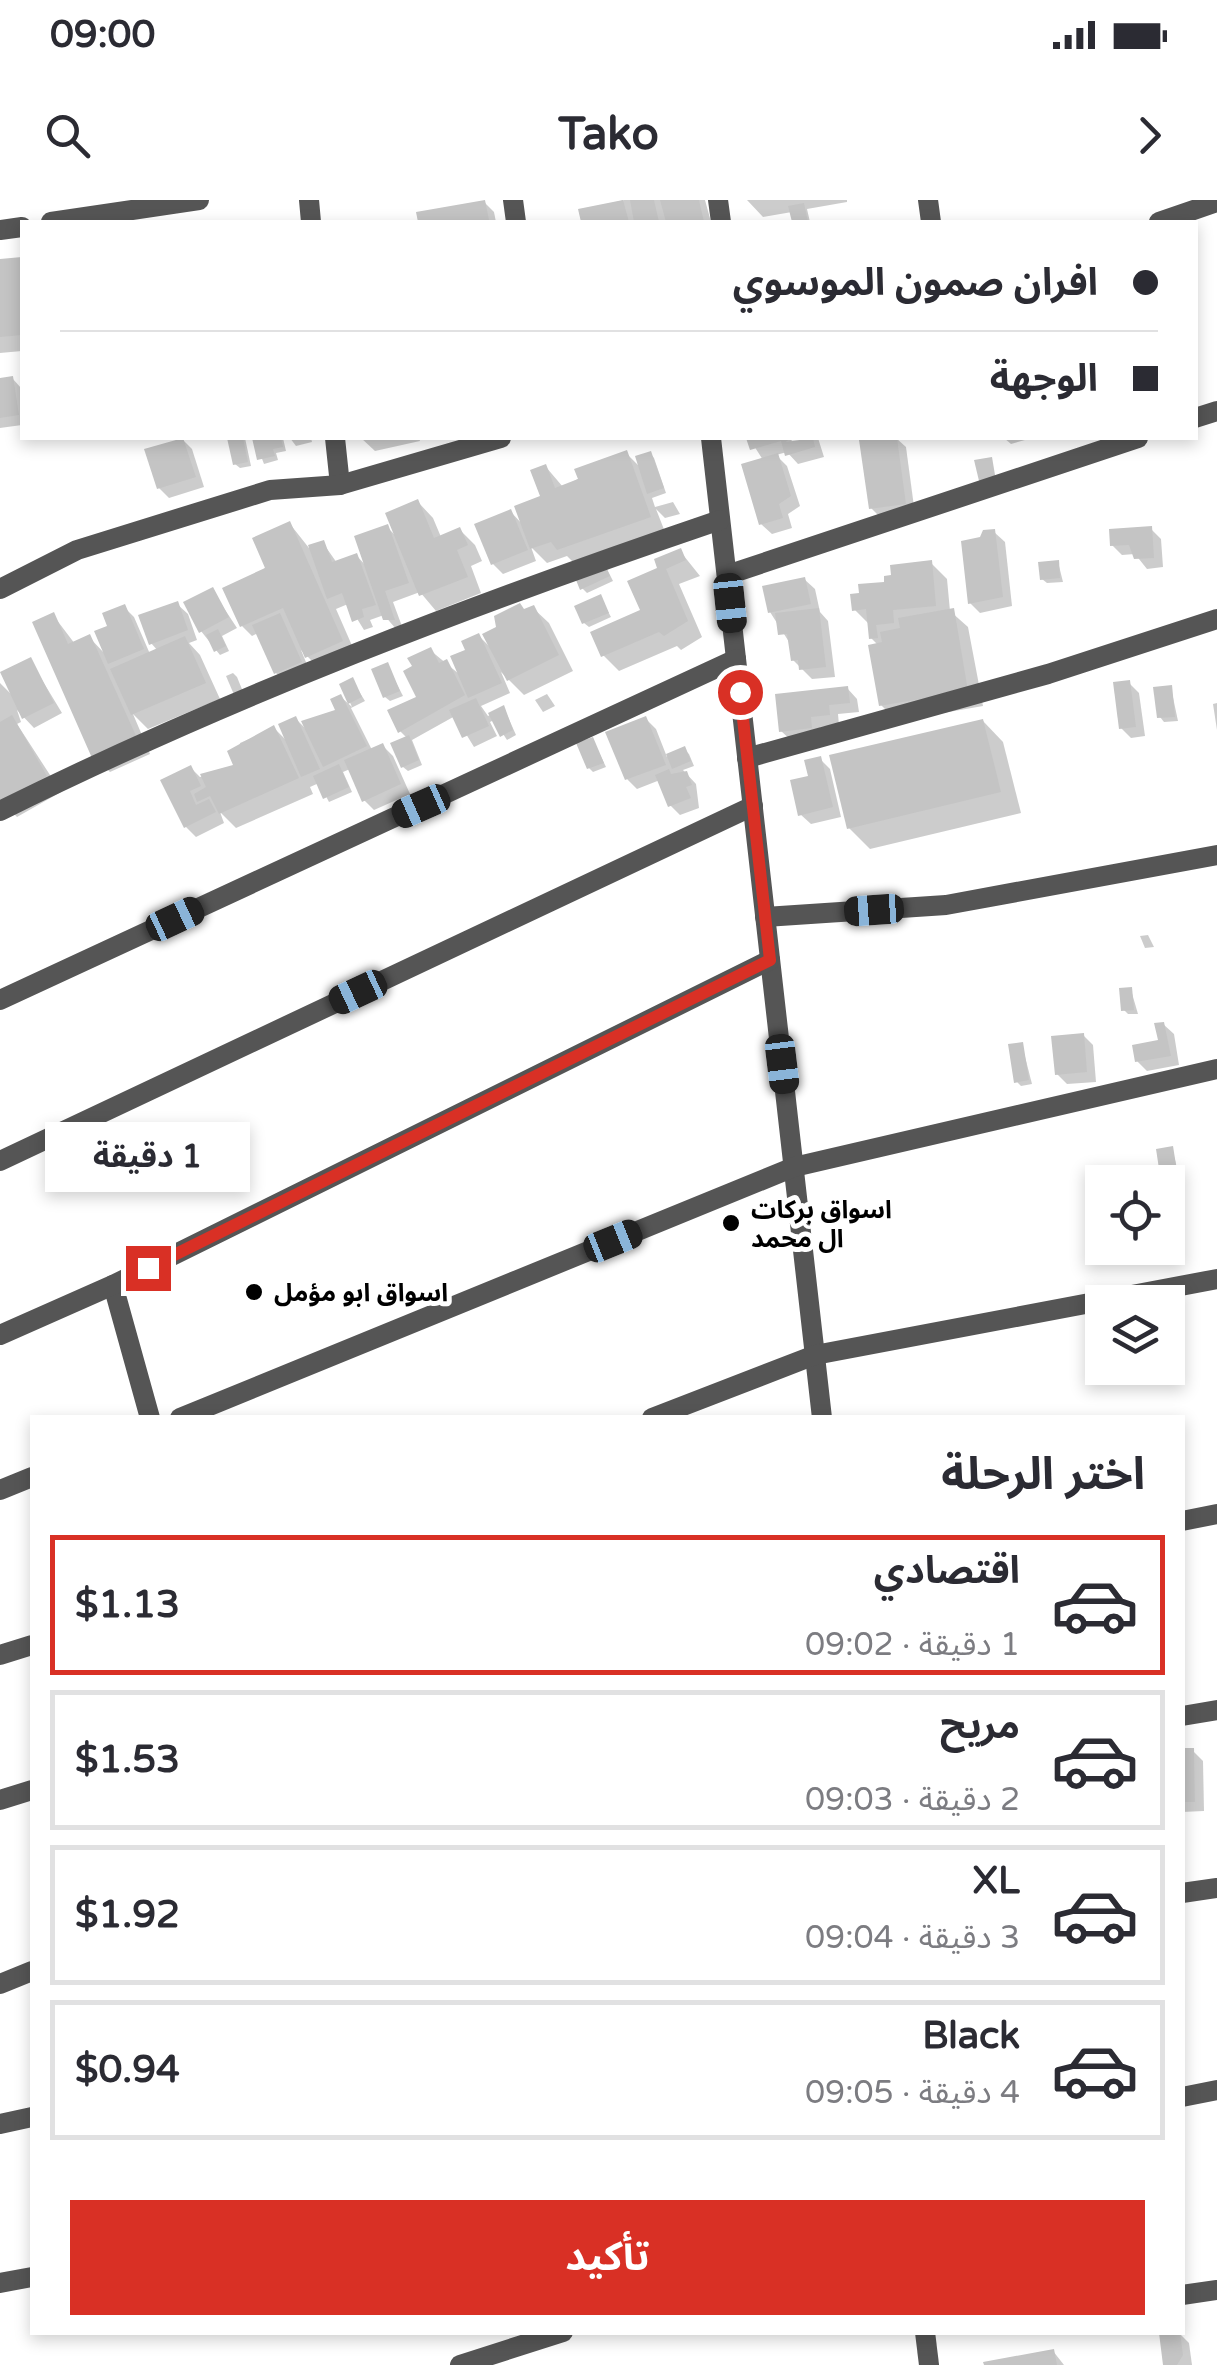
<!DOCTYPE html>
<html lang="ar">
<head>
<meta charset="utf-8">
<style>
	body { margin:0; font-family:"Varela Round","Noto Sans Arabic",sans-serif; background:#f7f7f7; color:#2b2b33; direction:rtl; height:100vh; display:flex; flex-direction:column; font-size:38px; white-space:nowrap }
	* { box-sizing:border-box; margin:0 }
	p { font-size:32px; color:#7c7c81 }
	.icon { flex:none; width:55px; height:55px; fill:none; stroke:currentColor; stroke-width:2; stroke-linecap:round; stroke-linejoin:round }
	.map { position:relative; flex:1; overflow:hidden; direction:ltr }
	.details { position:absolute; left:30px; top:1215px; width:1155px; height:920px; display:flex; flex-direction:column; background:#fff; border-radius:0px; box-shadow:0 5px 15px #0003; direction:rtl }
	.details>* { flex:none }
	.guide { position:absolute; left:20px; top:20px; width:1178px; height:220px; border-radius:0px; box-shadow:0 5px 15px #0003; direction:rtl; display:grid; align-content:center; height:220px; padding:0 40px; background:#fff }
	.tools { position:absolute; left:1085px; top:965px; display:grid; gap:20px }
	.tools a { display:grid; place-items:center; width:100px; height:100px; border-radius:0px; background:#fff; box-shadow:0 5px 15px #0003; font-size:50px }
	.end { position:absolute; width:45px; height:45px; margin:-22px; border:12px solid #d93025; background:#fff; box-shadow:0 0 0 5px #fff }
	.from { border-radius:50% }
	.bubble { position:absolute; height:70px; border-radius:0px; background:#fff; box-shadow:0 5px 15px #0003; font-size:32px; font-weight:700; line-height:70px; text-align:center; direction:rtl }
	.car { position:absolute; width:30px; height:60px; margin:-30px -15px; border-radius:12px; box-shadow:0 0 8px 2px #0007; background:linear-gradient(#222 24%,#8ab4d8 0 40%,#222 0 76%,#8ab4d8 0 86%,#222 0) }
	.guide b { display:flex; align-items:center; gap:35px; height:95px; font-size:38px }
	.guide b+b { border-top:2px solid #e1e1e2 }
	.guide i { width:25px; height:25px; background:#2b2b33 }
	ul { padding:0; list-style:none }
	li { display:flex; align-items:center; gap:30px; height:140px; margin:0 20px 15px; padding:0 20px; border:5px solid #e1e1e2; border-radius:0px }
	li div { flex:1 }
	li b { display:block; font-size:38px }
	li em { font-style:normal; font-weight:700 }
	li.on { border-color:#d93025 }
	li>.icon { width:90px; height:90px; stroke-width:1.5 }
	h2 { padding:0 40px; font-size:45px; line-height:120px }
	.action { display:flex; gap:20px; margin-top:auto; padding:20px 40px }
	.action a { flex:1; height:115px; border-radius:0px; background:#d93025; color:#fff; font-size:40px; font-weight:700; line-height:115px; text-align:center }
	.status { display:flex; justify-content:space-between; align-items:center; height:70px; padding:0 50px; background:#fff; direction:ltr }
	.status svg { height:28px; fill:currentColor }
	header { display:flex; justify-content:space-between; align-items:center; height:130px; padding:0 40px; background:#fff; font-size:45px; font-weight:700 }
	.map>svg:first-child { display:block }
	.shadow { fill:#0003 }
	.building { fill:#c4c4c4 }
	.lines { fill:none; stroke-linecap:round; stroke-linejoin:round }
	.minor { stroke:#555; stroke-width:20 }
	.tertiary { stroke:#555; stroke-width:20 }
	.route { stroke:#d93025; stroke-width:12 }
	.poi-dot { fill:#000; stroke:#fff; stroke-width:4 }
	.labels { text-anchor:middle; stroke-width:10; stroke-linejoin:round; paint-order:stroke }
	.poi-label { font-size:25px; font-weight:bold; fill:#000; stroke:#fff; text-anchor:start }
</style>
</head>
<body>
<div class="status"><b>09:00</b><svg viewBox="0 0 49 12"><path d="M0 12V9h3v3zM5 12V6h3v6zM10 12V3h3v9zM15 12V0h3v12zM26 1h20v11H26zM47 4h2v5h-2z"/></svg></div>
<header><svg class="icon" aria-label="forward" viewBox="0 0 24 24"><path d="M9 5l7 7-7 7"/></svg>Tako<svg class="icon" aria-label="search" viewBox="0 0 24 24"><circle cx="10" cy="10" r="6"/><path d="M15 15l6 6"/></svg></header>
<div class="map">
<svg width="1217" height="2165" viewBox="0 0 1217 2165">
	<rect width="100%" height="100%" fill="#fff"/>
	<g class="shadow">
		<path d="M624 0H705L711 22H584L581 11Z"/>
		<path d="M747 0H847V2L807 9 810 22H794L792 12 763 17Z"/>
		<path d="M484 2 494 12 496 22H420L419 14Z"/>
		<path d="M22 59V151L0 153V61Z"/>
		<path d="M12 178 22 189V225L0 228V180Z"/>
		<path d="M230 238H245L251 266 240 268 235 264Z"/>
		<path d="M254 238H283L286 251 276 253 278 260 264 264Z"/>
		<path d="M290 238H311L312 242 296 246Z"/>
		<path d="M361 238H419L420 241 375 251Z"/>
		<path d="M749 238H791L792 242 818 238 824 257 798 264 787 252 776 255 787 266 800 306 788 314 792 328 772 334 761 324 763 260Z"/>
		<path d="M896 238 906 247 915 314 881 318 871 308 862 242Z"/>
		<path d="M1004 238H1032L1011 244Z"/>
		<path d="M182 239 192 249 204 287 169 298 159 288Z"/>
		<path d="M626 253 641 268 650 254 654 258 666 293 652 298 655 307 673 302 680 314 665 318 656 309 665 332 575 364 567 356 547 363 531 347 536 361 503 374 493 364 511 312 524 326 543 298 546 267 563 287Z"/>
		<path d="M418 302 433 318 441 337 460 330 475 345 482 361 471 366 481 393 436 411 420 392 393 402 403 429H396L384 415 370 420 373 427 364 430 348 404 336 409 357 457 323 472 301 450 310 472 286 483 276 473 258 433 252 436 242 426 263 371 290 324 309 348 323 343 337 363 357 356 367 367 387 327 397 337Z"/>
		<path d="M1151 329 1161 339 1163 367 1147 369 1135 354 1122 355 1112 345Z"/>
		<path d="M994 332 1005 342 1012 406 980 413 970 403Z"/>
		<path d="M680 351 700 376 679 384 702 437 681 450 677 446 619 471 603 455 643 412 661 369Z"/>
		<path d="M1058 362 1063 382 1047 383 1042 379Z"/>
		<path d="M931 363 947 379 950 411 968 427 983 506 897 521 881 505 879 446 871 438 870 425 855 410 887 384Z"/>
		<path d="M607 369 613 381 587 393 582 388Z"/>
		<path d="M804 379 815 389 820 412 828 421 835 477 812 479 793 460 791 445 770 412Z"/>
		<path d="M212 390 237 428 222 436 229 451 220 455 201 431Z"/>
		<path d="M600 397 611 417 589 427 584 423Z"/>
		<path d="M177 404 188 414 197 440 189 443 200 455 220 499 148 529 133 514 150 554 110 572 95 557 53 415 75 444 89 437 106 455 110 427 124 407 134 417 150 454 158 451 151 443Z"/>
		<path d="M533 408 549 423 573 471 524 495 501 472 510 493 481 506 488 516 504 508 516 535 507 540 494 520 490 522 497 536 474 547 455 516 412 540 422 565 408 571 403 567 407 538 400 531 419 498 430 450 459 474 479 436 491 448Z"/>
		<path d="M30 460 62 513 34 528 17 510 21 522 17 524 61 592 17 617 0 599V483L11 494Z"/>
		<path d="M387 465 403 496 390 501 385 497Z"/>
		<path d="M233 473 237 477 246 499 235 497 226 476Z"/>
		<path d="M352 480 365 501 351 508 372 550 383 546 393 556 410 594 374 610 364 600 350 569 343 572 352 592 329 602 319 583 310 587 313 594 236 628 220 612 224 623 196 637 186 627 191 568 200 577 236 566 240 543 274 528 288 542 296 519 309 532 339 512 341 497 352 507 342 485Z"/>
		<path d="M1129 483 1139 493 1145 536 1131 538 1121 528Z"/>
		<path d="M847 488 857 499 859 512 838 514 839 525 820 527 821 538 792 541 781 531Z"/>
		<path d="M1171 488 1178 521 1164 522 1160 517Z"/>
		<path d="M547 494 555 506 543 512 535 500Z"/>
		<path d="M1217 503V530L1213 504Z"/>
		<path d="M646 519 656 529 667 557 684 549 689 554 694 566 683 570 696 584 699 608 680 615 670 605 660 580 637 589 627 579Z"/>
		<path d="M983 521 1003 542 1021 613 870 649 849 628Z"/>
		<path d="M593 540 606 567 593 572 589 568Z"/>
		<path d="M820 559 830 569 841 617 811 624 800 614Z"/>
		<path d="M1148 735 1154 747 1145 748 1140 736Z"/>
		<path d="M1131 790 1138 814H1128L1124 810Z"/>
		<path d="M1163 824 1174 834 1179 865 1147 871 1137 861 1161 842Z"/>
		<path d="M1083 835 1093 845 1096 882 1067 884 1057 874Z"/>
		<path d="M1022 845 1032 884 1021 886 1016 881Z"/>
		<path d="M1172 948 1182 988 1169 990 1168 982Z"/>
		<path d="M1182 1551H1193L1203 1561 1204 1611 1182 1612Z"/>
		<path d="M1179 2133 1189 2143 1192 2165H1166Z"/>
		<path d="M1053 2151 1064 2165H987Z"/>
	</g>
	<g class="building">
		<path d="M485 0 489 20 418 22 416 12Z"/>
		<path d="M623 0 629 22H581L578 9Z"/>
		<path d="M630 0H654L659 22H634Z"/>
		<path d="M660 0H699L704 22H666Z"/>
		<path d="M804 3 808 22H792L788 6Z"/>
		<path d="M22 57V135L0 137V59Z"/>
		<path d="M13 176 19 215 0 218V178Z"/>
		<path d="M183 238 196 277 157 289 144 249Z"/>
		<path d="M227 238H243L248 262 233 265Z"/>
		<path d="M252 238H281L283 247 273 249 275 256 257 260Z"/>
		<path d="M746 238H790L786 242 813 238 815 247 785 256 781 241 750 250Z"/>
		<path d="M897 238 906 304 869 309 859 240Z"/>
		<path d="M627 250 651 317 557 350 551 342 530 349 514 306 540 296 530 270 546 264 555 288 578 279 574 269Z"/>
		<path d="M651 251 664 288 647 294 635 256Z"/>
		<path d="M778 253 791 296 779 304 783 318 759 325 741 264Z"/>
		<path d="M992 257 996 281 980 285 974 260Z"/>
		<path d="M418 299 434 338 460 327 468 345 457 350 468 377 419 396 385 313Z"/>
		<path d="M511 309 528 350 491 365 474 324Z"/>
		<path d="M290 321 343 441 305 458 283 408 240 427 222 388 265 368 252 338Z"/>
		<path d="M388 324 409 383 385 391 395 420H383L354 336Z"/>
		<path d="M1152 326 1154 358 1134 359 1129 345 1110 346 1109 329Z"/>
		<path d="M995 329 1003 397 968 404 961 341 980 337 983 330Z"/>
		<path d="M324 340 332 362 357 353 376 405 362 409 364 417 352 422 342 393 327 399 308 345Z"/>
		<path d="M681 348 686 360 666 369 688 421 664 436 659 432 601 457 590 432 640 410 627 381 657 368 654 359Z"/>
		<path d="M932 360 936 406 893 410 894 423 876 425 878 438 869 439 866 409 852 411 850 394 859 393 858 384 884 382V376L891 375 890 365Z"/>
		<path d="M1059 360 1060 378 1040 380 1038 362Z"/>
		<path d="M603 361 610 376 580 390 574 375Z"/>
		<path d="M805 377 811 404 768 413 762 386Z"/>
		<path d="M213 387 229 417 199 433 183 402Z"/>
		<path d="M601 394 609 413 582 424 574 406Z"/>
		<path d="M178 401 188 430 149 445 138 415Z"/>
		<path d="M520 403 524 409 534 405 559 455 507 481 482 434 496 427 494 416Z"/>
		<path d="M125 404 144 449 108 464 94 431 107 426 102 413Z"/>
		<path d="M819 408 826 467 799 470 798 460 791 461 787 434 778 435 775 413Z"/>
		<path d="M954 408 968 491 879 506 868 445 882 442 880 432 900 428 898 418Z"/>
		<path d="M54 412 68 444 90 434 137 538 92 558 32 422Z"/>
		<path d="M280 413 302 462 274 474 252 425Z"/>
		<path d="M218 429 226 446 214 452 206 435Z"/>
		<path d="M479 433 502 483 468 498 450 456 465 450 461 441Z"/>
		<path d="M185 436 206 483 131 515 110 469Z"/>
		<path d="M431 447 439 463 447 459 465 495 398 533 387 510 416 497 403 471 412 466 407 458Z"/>
		<path d="M31 457 54 503 22 519 0 472Z"/>
		<path d="M388 462 400 491 383 498 371 469Z"/>
		<path d="M353 477 362 497 348 504 339 484Z"/>
		<path d="M1130 480 1136 527 1119 529 1113 482Z"/>
		<path d="M1172 485 1175 517 1157 518 1153 487Z"/>
		<path d="M848 486 850 503 829 505 830 515 811 517 812 528 779 532 775 494Z"/>
		<path d="M341 494 367 546 323 567 301 521 335 510 330 499Z"/>
		<path d="M476 498 489 526 462 538 449 510Z"/>
		<path d="M504 505 513 530 500 537 488 513Z"/>
		<path d="M12 515 47 576 0 603V522Z"/>
		<path d="M296 516 320 569 301 577 278 524Z"/>
		<path d="M646 516 666 565 625 580 605 532Z"/>
		<path d="M983 519 1001 592 847 629 829 555Z"/>
		<path d="M274 525 299 578 219 614 210 596 197 602 194 594 206 587 200 574 233 565 227 551Z"/>
		<path d="M409 535 419 560 401 568 390 543Z"/>
		<path d="M593 537 604 563 587 569 576 543Z"/>
		<path d="M383 543 401 584 362 602 344 560Z"/>
		<path d="M685 546 691 561 672 569 666 554Z"/>
		<path d="M821 556 833 607 798 616 790 580 808 576 804 560Z"/>
		<path d="M339 564 349 587 323 599 313 576Z"/>
		<path d="M191 565 201 586 190 591 196 605 209 599 216 612 184 628 160 580Z"/>
		<path d="M669 569 671 574 687 571 692 585 686 587 691 598 668 607 655 575Z"/>
		<path d="M1132 787 1134 810 1121 811 1119 788Z"/>
		<path d="M1164 822 1171 856 1135 862 1132 845 1158 840 1154 823Z"/>
		<path d="M1084 833 1087 872 1055 875 1051 836Z"/>
		<path d="M1023 842 1029 880 1014 883 1008 844Z"/>
		<path d="M1173 946 1179 984 1168 986 1161 982 1156 949Z"/>
		<path d="M1182 1548H1194L1195 1602H1182Z"/>
		<path d="M1180 2132 1183 2155 1177 2165H1163L1159 2133Z"/>
		<path d="M1054 2149 1057 2165H984L983 2162Z"/>
	</g>
	<g class="lines">
		<g class="minor">
			<path d="M309 0 311 22"/>
			<path d="M513 0 516 22"/>
			<path d="M718 0 721 22"/>
			<path d="M928 0 931 22"/>
			<path d="M51 22 199 0"/>
			<path d="M0 30 22 27"/>
			<path d="M1195 218 1217 211"/>
			<path d="M335 238 340 285"/>
			<path d="M711 238 822 1218"/>
			<path d="M727 375 1138 238"/>
			<path d="M747 558 1048 474 1217 419"/>
			<path d="M0 611C231 496 476 403 720 320"/>
			<path d="M765 717 946 705 1217 655"/>
			<path d="M0 800 736 459"/>
			<path d="M0 961 753 606"/>
			<path d="M113 1085 150 1218"/>
			<path d="M0 1135 113 1085 770 760"/>
			<path d="M180 1218 794 967 1217 869"/>
			<path d="M652 1218 815 1155 1217 1079"/>
			<path d="M0 1290 32 1277"/>
			<path d="M1182 1321 1217 1314"/>
			<path d="M0 1455 32 1445"/>
			<path d="M1182 1516 1217 1510"/>
			<path d="M0 1600 32 1590"/>
			<path d="M1182 1693 1217 1688"/>
			<path d="M0 1784 32 1771"/>
			<path d="M1182 1897 1217 1890"/>
			<path d="M0 1924 32 1917"/>
			<path d="M0 2083 32 2077"/>
			<path d="M1182 2095 1217 2090"/>
			<path d="M925 2132 929 2165"/>
			<path d="M460 2165 563 2132"/>
		</g>
		<g class="tertiary">
			<path d="M1159 22 1217 2"/>
			<path d="M0 389 77 350 270 290 340 285 501 238"/>
		</g>
	</g>
	<g class="lines">
		<path class="route" d="M148 1068 770 760 740 492"/>
	</g>
	<g class="poi-dot">
		<circle cx="731" cy="1023" r="10"/>
		<circle cx="254" cy="1092" r="10"/>
	</g>
	<g class="labels">
		<g class="poi-label">
			<text x="751" y="1018">اسواق بركات<tspan x="751" dy="29">ال محمد</tspan></text>
			<text x="274" y="1101">اسواق ابو مؤمل</text>
		</g>
	</g>
</svg>
<div class="tools">
<a><svg class="icon" aria-label="locate" viewBox="0 0 24 24"><circle cx="12" cy="12" r="6"/><path d="M12 2v4M12 18v4M2 12h4M18 12h4"/></svg></a>
<a><svg class="icon" aria-label="layers" viewBox="0 0 24 24"><path d="M12 4l9 5-9 5-9-5zM3 14l9 5 9-5"/></svg></a>
</div>
<i class="end from" style="left:740px;top:492px"></i>
<i class="end" style="left:148px;top:1068px"></i>
<div class="bubble" style="left:45px;top:922px;width:205px">1 دقيقة</div>
<i class="car" style="left:730px;top:403px;rotate:174deg"></i>
<i class="car" style="left:421px;top:606px;rotate:246deg"></i>
<i class="car" style="left:874px;top:710px;rotate:266deg"></i>
<i class="car" style="left:175px;top:719px;rotate:65deg"></i>
<i class="car" style="left:358px;top:792px;rotate:245deg"></i>
<i class="car" style="left:782px;top:864px;rotate:173deg"></i>
<i class="car" style="left:613px;top:1041px;rotate:68deg"></i>
<div class="guide">
<b><i class="from"></i>افران صمون الموسوي</b>
<b><i></i>الوجهة</b>
</div>
<section class="details">
<h2>اختر الرحلة</h2>
<ul>
<li class="on"><svg class="icon" aria-label="car" viewBox="0 0 24 24"><path d="M5 17H2v-5l4-1 3-4h7l3 4 3 1v5h-3M9 17h6M6 11h13"/><circle cx="7" cy="17" r="2"/><circle cx="17" cy="17" r="2"/></svg><div><b>اقتصادي</b><p>1 دقيقة · 09:02</p></div><em>$1.13</em></li>
<li><svg class="icon" aria-label="car" viewBox="0 0 24 24"><path d="M5 17H2v-5l4-1 3-4h7l3 4 3 1v5h-3M9 17h6M6 11h13"/><circle cx="7" cy="17" r="2"/><circle cx="17" cy="17" r="2"/></svg><div><b>مريح</b><p>2 دقيقة · 09:03</p></div><em>$1.53</em></li>
<li><svg class="icon" aria-label="car" viewBox="0 0 24 24"><path d="M5 17H2v-5l4-1 3-4h7l3 4 3 1v5h-3M9 17h6M6 11h13"/><circle cx="7" cy="17" r="2"/><circle cx="17" cy="17" r="2"/></svg><div><b>XL</b><p>3 دقيقة · 09:04</p></div><em>$1.92</em></li>
<li><svg class="icon" aria-label="car" viewBox="0 0 24 24"><path d="M5 17H2v-5l4-1 3-4h7l3 4 3 1v5h-3M9 17h6M6 11h13"/><circle cx="7" cy="17" r="2"/><circle cx="17" cy="17" r="2"/></svg><div><b>Black</b><p>4 دقيقة · 09:05</p></div><em>$0.94</em></li>
</ul>
<div class="action"><a>تأكيد</a></div>
</section>
</div>
</body>
</html>
